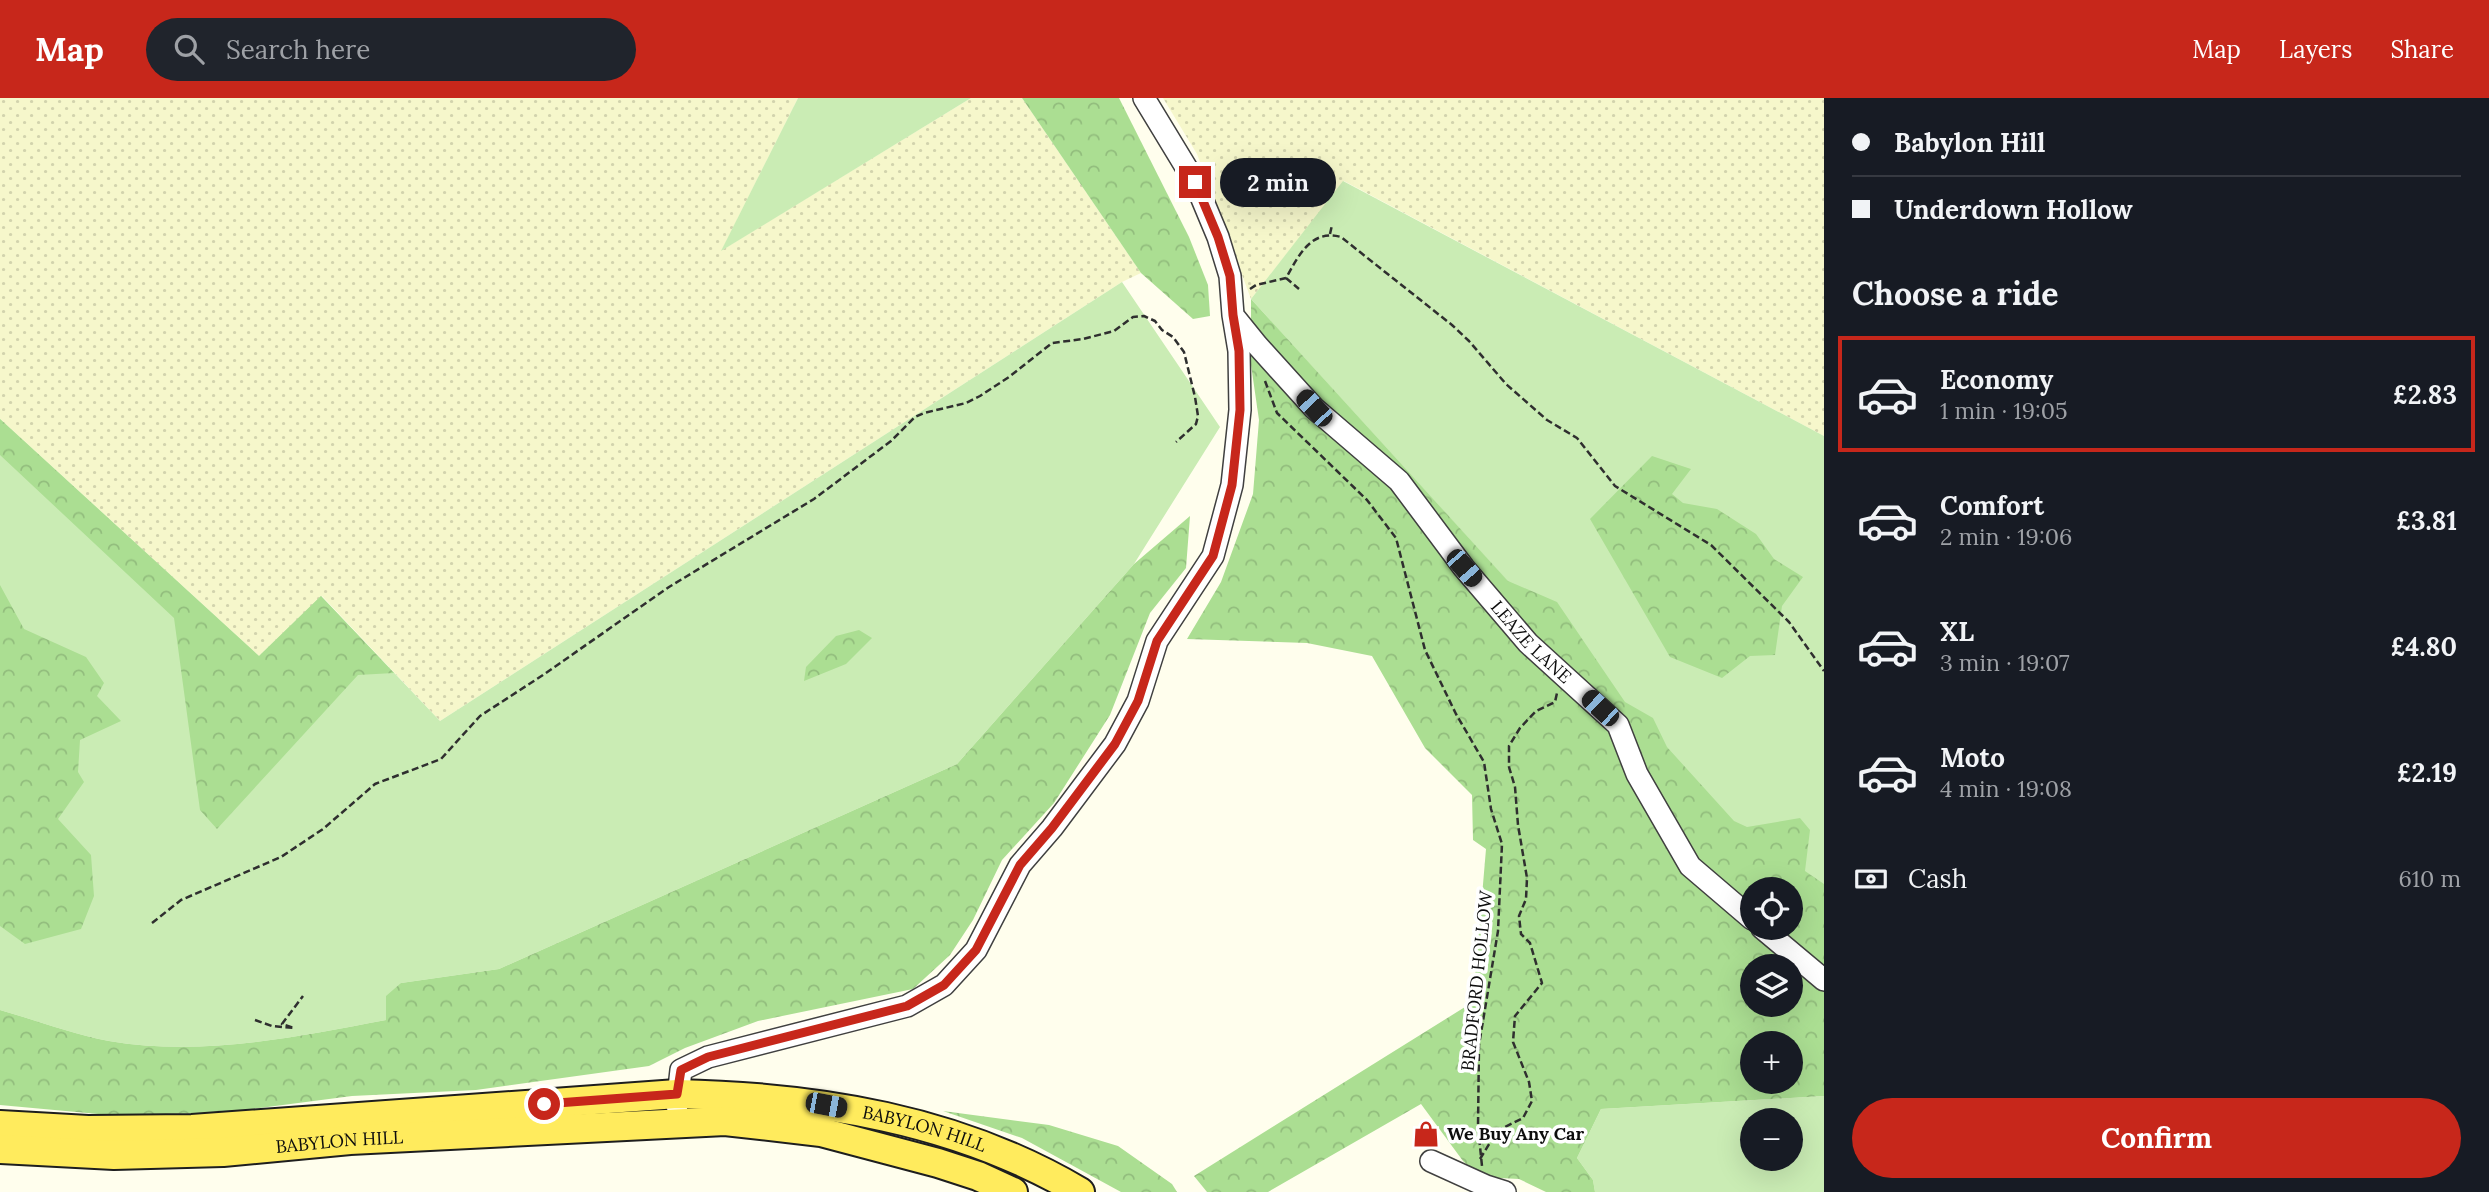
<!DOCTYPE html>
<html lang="en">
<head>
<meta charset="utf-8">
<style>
	body { margin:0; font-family:Lora,serif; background:#20242c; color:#f1f3f6; height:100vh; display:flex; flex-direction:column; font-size:26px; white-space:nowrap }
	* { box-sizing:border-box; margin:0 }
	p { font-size:23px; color:#9ea1a6 }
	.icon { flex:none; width:38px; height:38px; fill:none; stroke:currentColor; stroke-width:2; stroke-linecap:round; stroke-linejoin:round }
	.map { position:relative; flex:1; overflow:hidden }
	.drawer { display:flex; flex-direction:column; background:#171b24; width:665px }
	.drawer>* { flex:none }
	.guide { display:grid; align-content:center; height:154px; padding:0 28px; background:#171b24 }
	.controls { position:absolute; left:1740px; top:779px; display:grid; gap:14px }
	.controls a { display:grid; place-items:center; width:63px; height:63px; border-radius:50%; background:#171b24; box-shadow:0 7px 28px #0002; font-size:35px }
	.end { position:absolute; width:32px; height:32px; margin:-16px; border:9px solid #c7271b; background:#fff; box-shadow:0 0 0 4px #fff }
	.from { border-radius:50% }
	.bubble { position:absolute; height:49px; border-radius:24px; background:#171b24; box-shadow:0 7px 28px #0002; font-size:23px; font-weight:700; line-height:49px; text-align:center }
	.car { position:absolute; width:21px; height:42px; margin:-21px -10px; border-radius:9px; box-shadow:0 0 5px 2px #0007; background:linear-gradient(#222 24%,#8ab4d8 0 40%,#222 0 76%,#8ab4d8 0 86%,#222 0) }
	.guide b { display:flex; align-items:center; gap:24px; height:66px; font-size:26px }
	.guide b+b { border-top:2px solid #363941 }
	.guide i { width:18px; height:18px; background:#f1f3f6 }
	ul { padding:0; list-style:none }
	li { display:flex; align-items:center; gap:21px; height:116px; margin:0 14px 10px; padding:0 14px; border:4px solid transparent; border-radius:0px }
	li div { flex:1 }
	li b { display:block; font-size:26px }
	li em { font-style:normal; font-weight:700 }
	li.current { border-color:#c7271b }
	li>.icon { width:63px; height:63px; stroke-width:1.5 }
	h2 { padding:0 28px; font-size:32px; line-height:84px }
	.pay { display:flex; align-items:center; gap:18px; height:77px; padding:0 28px; font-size:26px }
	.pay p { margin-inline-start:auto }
	.button { display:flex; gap:14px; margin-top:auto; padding:14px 28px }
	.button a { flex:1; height:80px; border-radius:42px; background:#c7271b; color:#fff; font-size:28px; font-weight:700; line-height:80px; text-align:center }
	header { display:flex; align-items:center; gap:42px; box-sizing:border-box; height:98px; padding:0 35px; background:#c7271b; color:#fff }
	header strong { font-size:33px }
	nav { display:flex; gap:38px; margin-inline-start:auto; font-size:24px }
	.search { width:490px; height:63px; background:#20242c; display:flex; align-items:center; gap:18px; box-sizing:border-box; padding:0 24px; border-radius:38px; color:#9ea1a6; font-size:26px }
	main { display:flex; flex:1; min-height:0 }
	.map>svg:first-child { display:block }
	.farmland { fill:url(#farmland-dots) }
	.grass { fill:#caecb4; fill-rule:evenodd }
	.forest { fill:url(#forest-crowns); fill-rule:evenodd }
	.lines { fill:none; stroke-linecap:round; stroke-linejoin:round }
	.minor-casing { stroke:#404040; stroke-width:24 }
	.major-casing { stroke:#1e1e1e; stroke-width:32 }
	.path { stroke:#2f2f2f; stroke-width:2.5; stroke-dasharray:7 3.5; stroke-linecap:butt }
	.minor { stroke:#fff; stroke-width:21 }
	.major { stroke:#ffeb5d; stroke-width:28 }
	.route { stroke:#c7271b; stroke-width:9 }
	.labels { text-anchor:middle; stroke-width:7; stroke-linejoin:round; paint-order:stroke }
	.street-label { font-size:18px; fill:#0d0d0d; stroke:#fff }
	.poi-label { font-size:18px; font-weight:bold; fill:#0d0d0d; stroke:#fff; text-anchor:start }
</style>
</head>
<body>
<header>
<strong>Map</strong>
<div class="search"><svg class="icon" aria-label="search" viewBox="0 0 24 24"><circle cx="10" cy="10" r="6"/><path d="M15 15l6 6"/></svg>Search here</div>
<nav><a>Map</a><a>Layers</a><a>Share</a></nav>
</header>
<main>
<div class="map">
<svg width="1824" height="1094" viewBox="0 0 1824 1094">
	<defs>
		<pattern id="farmland-dots" width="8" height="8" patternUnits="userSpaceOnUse" patternTransform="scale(1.75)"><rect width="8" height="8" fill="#f6f7cb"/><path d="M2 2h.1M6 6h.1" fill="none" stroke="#d2d3ad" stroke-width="1.8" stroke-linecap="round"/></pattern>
		<pattern id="forest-crowns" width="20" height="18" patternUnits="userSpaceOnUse" patternTransform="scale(1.75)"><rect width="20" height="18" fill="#abde92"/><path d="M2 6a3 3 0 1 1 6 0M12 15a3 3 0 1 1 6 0" fill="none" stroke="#92bd7d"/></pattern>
	</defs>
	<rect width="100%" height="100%" fill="#fffeed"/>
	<g class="farmland">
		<path d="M0 0H798L722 152 971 0H1022L1141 175 1122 184 440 623 322 498 259 558 0 321Z"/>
		<path d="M1163 0H1824V338L1344 83 1251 201 1197 56Z"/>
	</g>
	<g class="grass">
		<path d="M798 0H971L721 153Z"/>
		<path d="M1343 83 1824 338V831L1790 791H1788L1251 201Z"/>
		<path d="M1122 184 1220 329 1134 466 957 666 499 871 401 885 386 922C295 939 202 959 109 943 72 936 36 922 0 912V321L259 558 321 498 440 623Z"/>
		<path d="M1824 998V1094H1595L1593 1082 1577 1060 1601 1011ZM1752 1022H1790V1060H1752Z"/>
	</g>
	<g class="forest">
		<path d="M1022 0H1119L1189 139 1208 187 1210 218 1193 221 1141 175Z"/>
		<path d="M1251 201 1508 483 1557 504 1625 604 1653 620 1667 649 1734 723 1747 729 1800 720 1810 732 1805 773 1824 786V998L1601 1011 1577 1060 1593 1082 1595 1094H1546L1519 1081 1480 1079 1463 1063 1421 1006 1268 1094H1207L1194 1078 1473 904 1486 751 1473 742 1472 697 1425 650 1372 558 1307 545 1187 541 1221 484 1253 396 1259 322 1251 267ZM1752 791H1790V830H1752ZM1752 868H1790V906H1752ZM1752 945H1790V984H1752Z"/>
		<path d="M0 321 259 558 321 498 394 575 358 577 217 731 200 712 174 520 0 357Z"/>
		<path d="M1652 358 1691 371 1672 396 1683 405 1717 411 1756 436 1774 461 1803 479 1782 508 1775 557 1750 558 1722 580 1670 559 1590 421Z"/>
		<path d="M1190 418 1186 470 1150 515 1110 617 1054 705 1002 762 973 822 950 857 913 891 758 923 685 950 649 968 476 992 352 998 222 1015 109 1017 0 1007V912C36 922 72 936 109 943 202 959 295 939 386 922V898L401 885 499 871 957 666 1134 466Z"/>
		<path d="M0 487 24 531 86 559 104 585 97 598 121 623 80 642 78 674 84 684 58 721 91 757 94 798 81 831 25 846 0 828Z"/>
		<path d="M859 532 872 540 846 566 804 583 806 569 836 538Z"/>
		<path d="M943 1013 1049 1027 1118 1048 1172 1086 1177 1094H1121L1022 1040Z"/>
	</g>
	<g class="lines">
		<g class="minor-casing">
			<g id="minor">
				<path id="s1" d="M1236 221 1257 247 1314 310 1399 383 1464 470 1528 545 1618 627 1637 676 1690 768 1752 821"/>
				<path d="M1762 830 1824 882"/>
				<path d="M677 1008 681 972 708 959 907 908 944 887 976 852 1020 767 1052 730 1115 646 1138 603 1157 543 1213 458 1232 387 1240 312 1239 253 1233 217 1230 178 1218 139 1195 84 1144 0"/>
				<path d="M1431 1063 1486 1088 1505 1094"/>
			</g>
		</g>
		<g class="major-casing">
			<g id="major">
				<path id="s2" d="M0 1027 88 1032 192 1031 677 996C817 999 957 1021 1080 1094"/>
				<path id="s3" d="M0 1051 114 1057 223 1054 350 1042 725 1023 821 1034 938 1065 978 1078 1013 1094"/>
			</g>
		</g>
		<g class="path">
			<path d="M1330 136 1332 127"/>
			<path d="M1286 180 1299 191"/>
			<path d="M1250 191 1256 187 1286 180C1299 157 1311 131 1341 139L1452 227 1469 243 1506 286 1547 322 1577 340 1615 388 1711 447 1789 524 1824 573"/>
			<path d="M1265 283 1277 315 1367 402 1396 440 1425 552 1456 616 1484 664 1491 711 1502 746 1498 833 1479 947 1478 1029 1482 1068"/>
			<path d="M152 825 181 802 281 759 323 731 375 686 441 661 480 618 543 577 669 489 814 401 891 343 915 319 924 315 966 305 980 298 1009 279 1052 245 1083 241 1114 233 1133 219 1144 218 1155 223 1162 232 1173 239 1184 254 1195 299 1198 318 1196 326 1176 344"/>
			<path d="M255 922 272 928 294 930 282 926 303 898"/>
			<path d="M1480 1061 1497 1033 1523 1020 1532 1003 1529 984 1513 944 1515 918 1542 885 1530 845 1521 836 1519 818 1526 801 1527 780 1518 727 1515 689 1509 669V648L1520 630 1536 613 1555 604 1557 595"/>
		</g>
		<use href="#minor" class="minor"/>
		<use href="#major" class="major"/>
	</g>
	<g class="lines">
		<path class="route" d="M544 1006 677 996 681 972 708 959 907 908 944 887 976 852 1020 767 1052 730 1115 646 1138 603 1157 543 1213 458 1232 387 1240 312 1239 253 1233 217 1230 178 1218 139 1195 84"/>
	</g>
	<defs>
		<g id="shop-bare" transform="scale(2.1)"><path d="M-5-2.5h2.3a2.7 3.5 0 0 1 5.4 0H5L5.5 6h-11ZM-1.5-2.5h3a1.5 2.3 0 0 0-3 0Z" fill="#c7271b" stroke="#fff" stroke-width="2.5" paint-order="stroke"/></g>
	</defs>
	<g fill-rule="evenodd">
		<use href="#shop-bare" x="1426" y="1036"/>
	</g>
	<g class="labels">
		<g class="street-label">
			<text dy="6" stroke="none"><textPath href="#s1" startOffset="439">LEAZE LANE</textPath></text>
			<text transform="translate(1477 883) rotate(-84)" y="6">BRADFORD HOLLOW</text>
			<text dy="6" stroke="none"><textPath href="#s2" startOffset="929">BABYLON HILL</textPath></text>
			<text dy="6" stroke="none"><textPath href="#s3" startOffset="340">BABYLON HILL</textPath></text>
		</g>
		<g class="poi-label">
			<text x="1447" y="1042">We Buy Any Car</text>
		</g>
	</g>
</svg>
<div class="controls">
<a><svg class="icon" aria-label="locate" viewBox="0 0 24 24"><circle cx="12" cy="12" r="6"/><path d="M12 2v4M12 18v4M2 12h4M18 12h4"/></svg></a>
<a><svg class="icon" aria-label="layers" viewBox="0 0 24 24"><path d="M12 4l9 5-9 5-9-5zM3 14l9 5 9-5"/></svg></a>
<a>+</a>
<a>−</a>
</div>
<i class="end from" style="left:544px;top:1006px"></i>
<i class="end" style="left:1195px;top:84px"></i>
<div class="bubble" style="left:1220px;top:60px;width:116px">2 min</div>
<i class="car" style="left:1314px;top:310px;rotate:317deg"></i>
<i class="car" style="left:1464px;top:470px;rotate:139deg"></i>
<i class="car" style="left:1600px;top:610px;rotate:313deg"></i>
<i class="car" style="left:826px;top:1007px;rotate:101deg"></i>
</div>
<section class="drawer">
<div class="guide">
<b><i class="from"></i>Babylon Hill</b>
<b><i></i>Underdown Hollow</b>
</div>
<h2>Choose a ride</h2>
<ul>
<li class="current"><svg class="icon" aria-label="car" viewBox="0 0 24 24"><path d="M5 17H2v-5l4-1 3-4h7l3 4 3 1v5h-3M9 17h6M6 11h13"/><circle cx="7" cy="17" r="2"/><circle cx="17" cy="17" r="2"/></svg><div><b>Economy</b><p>1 min · 19:05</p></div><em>£2.83</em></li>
<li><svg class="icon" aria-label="car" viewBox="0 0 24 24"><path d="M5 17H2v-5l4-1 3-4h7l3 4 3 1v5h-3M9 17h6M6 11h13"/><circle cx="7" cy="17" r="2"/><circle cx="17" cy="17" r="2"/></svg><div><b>Comfort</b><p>2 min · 19:06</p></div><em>£3.81</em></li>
<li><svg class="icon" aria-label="car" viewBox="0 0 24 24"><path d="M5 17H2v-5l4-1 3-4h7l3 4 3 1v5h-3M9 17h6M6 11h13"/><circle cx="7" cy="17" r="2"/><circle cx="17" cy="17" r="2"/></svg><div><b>XL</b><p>3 min · 19:07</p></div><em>£4.80</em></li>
<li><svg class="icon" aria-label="car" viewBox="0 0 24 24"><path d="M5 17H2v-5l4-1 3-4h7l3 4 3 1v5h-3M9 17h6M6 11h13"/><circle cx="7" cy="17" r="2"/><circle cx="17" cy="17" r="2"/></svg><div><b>Moto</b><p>4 min · 19:08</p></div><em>£2.19</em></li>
</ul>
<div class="pay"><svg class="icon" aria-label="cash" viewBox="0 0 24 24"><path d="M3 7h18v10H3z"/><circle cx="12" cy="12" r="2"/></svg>Cash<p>610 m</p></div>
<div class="button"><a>Confirm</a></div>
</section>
</main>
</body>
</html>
